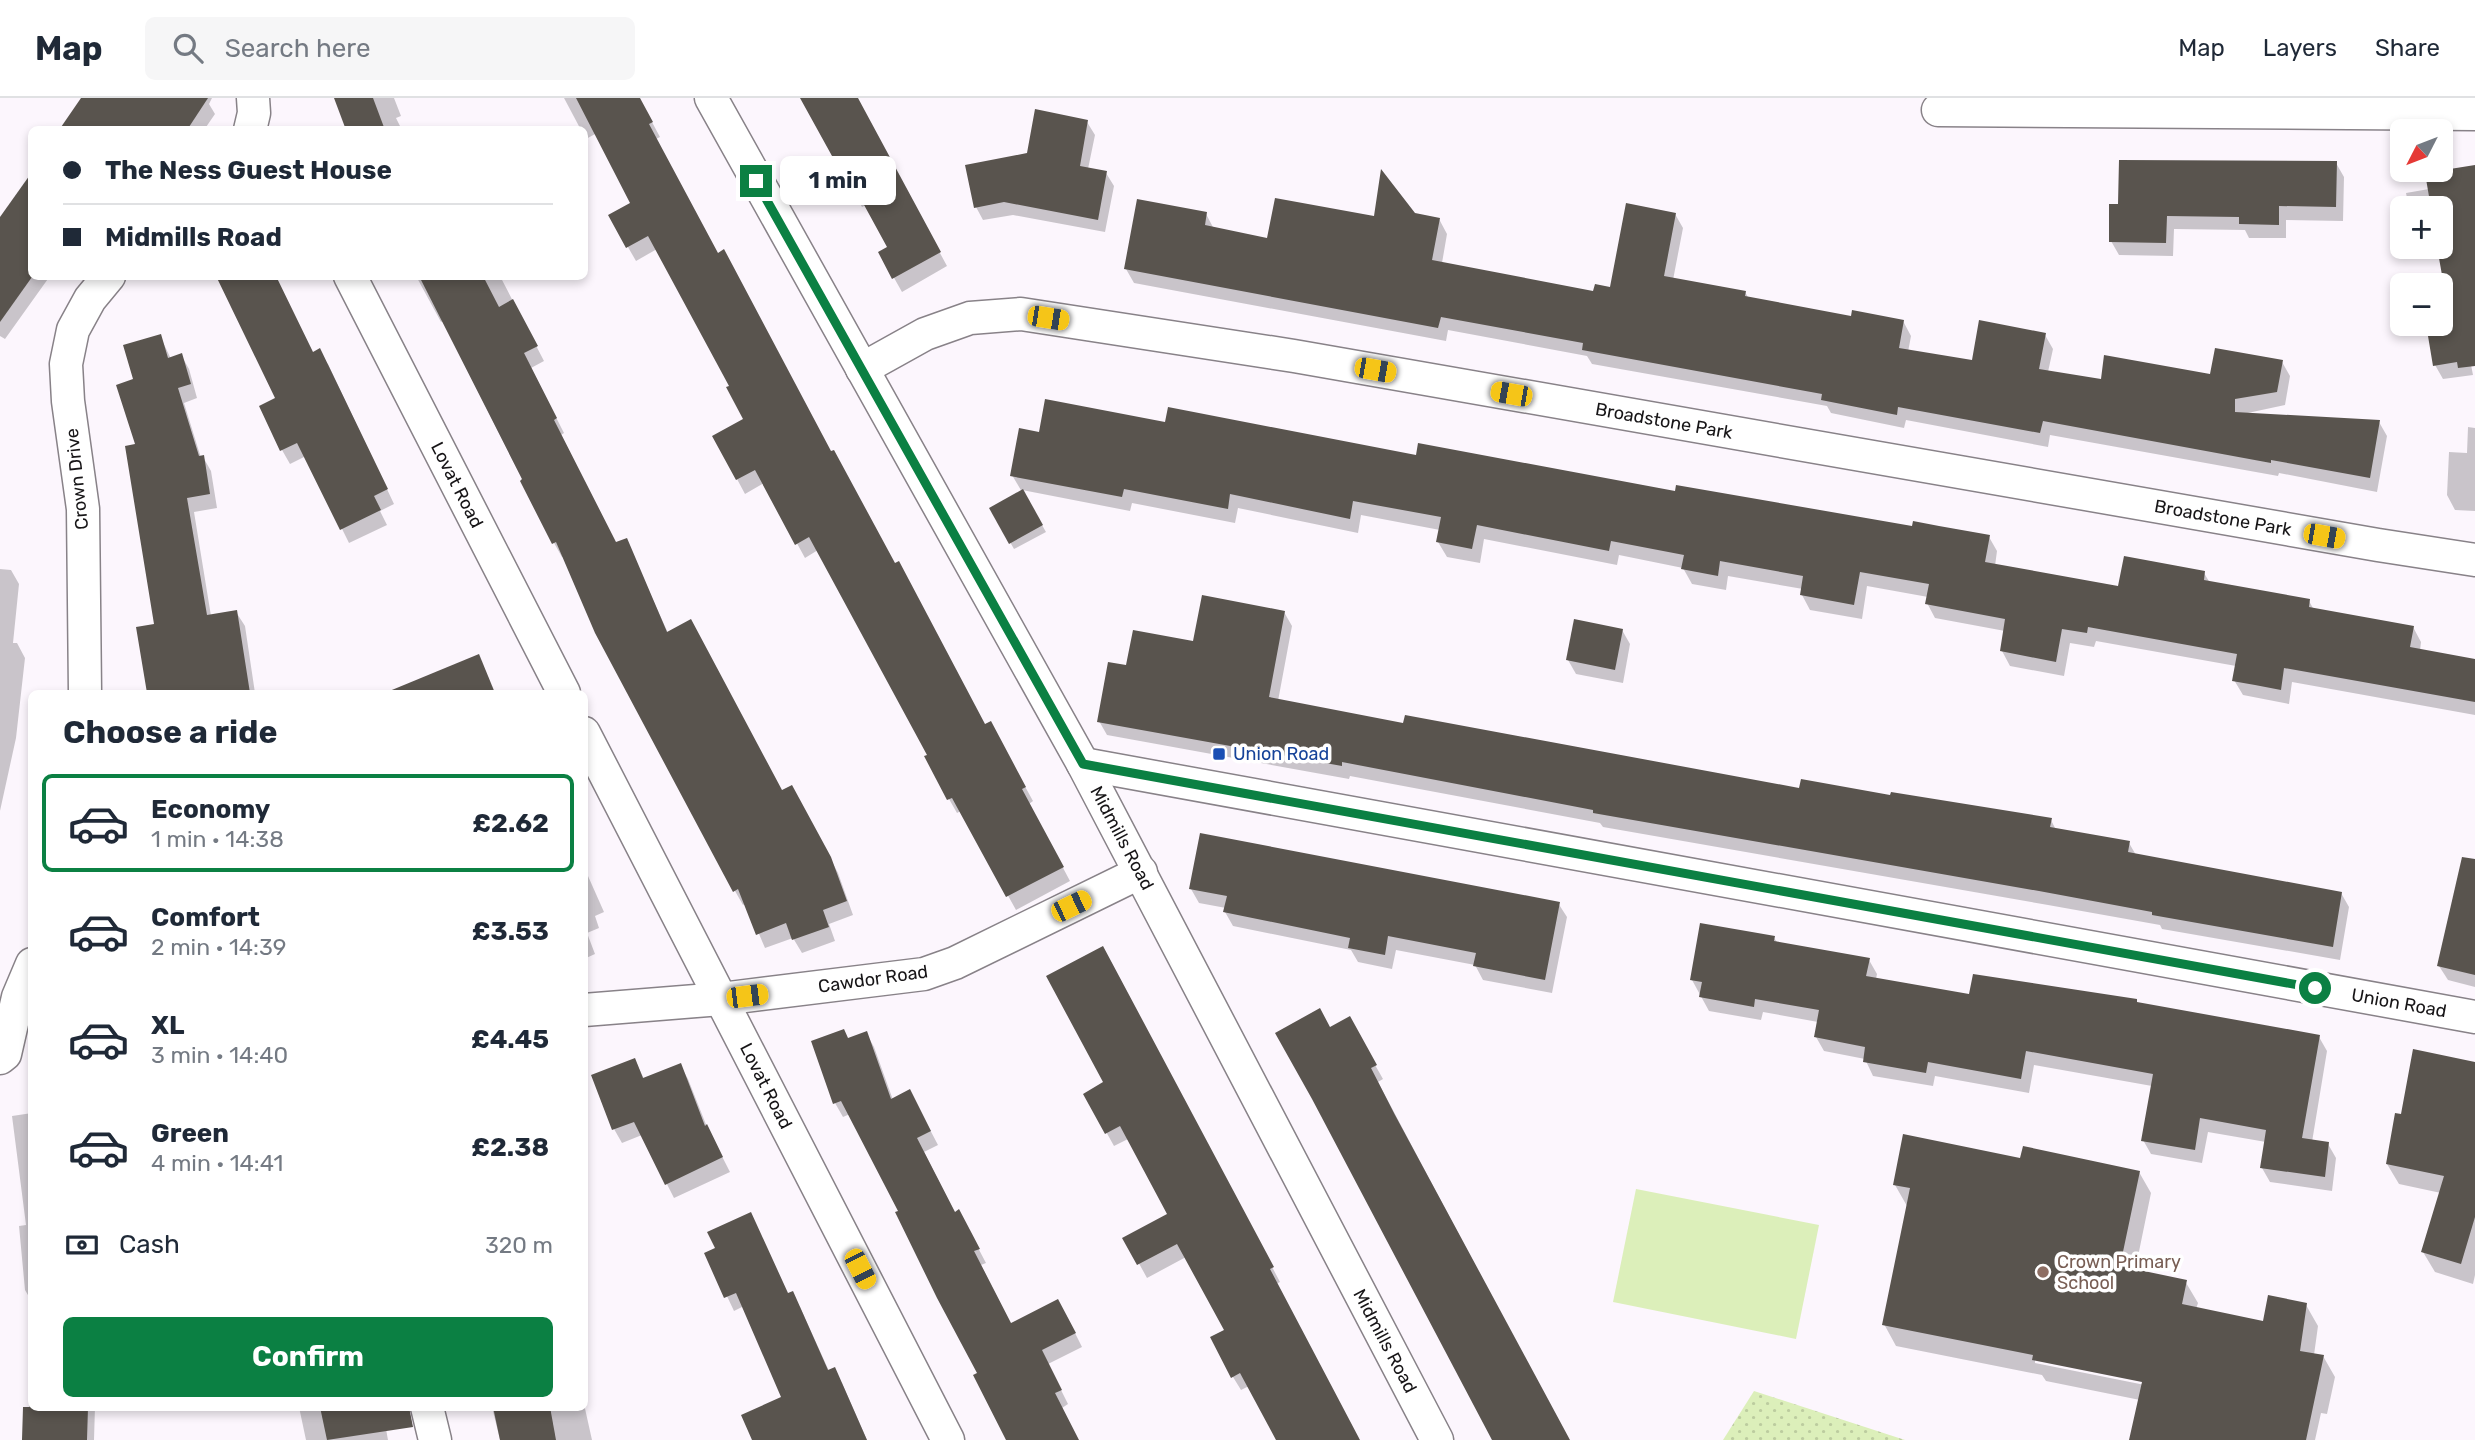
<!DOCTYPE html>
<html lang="en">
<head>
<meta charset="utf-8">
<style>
	body { margin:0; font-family:Rubik,sans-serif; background:#f6f6f7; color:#1f2937; height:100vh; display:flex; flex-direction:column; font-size:26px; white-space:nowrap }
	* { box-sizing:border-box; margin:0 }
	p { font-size:23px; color:#747a83 }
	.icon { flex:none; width:38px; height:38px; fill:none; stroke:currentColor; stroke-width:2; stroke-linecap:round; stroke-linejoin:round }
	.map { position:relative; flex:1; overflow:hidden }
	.panel { position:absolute; left:28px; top:592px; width:560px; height:721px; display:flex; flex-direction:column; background:#fff; border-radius:10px; box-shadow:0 4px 10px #0003 }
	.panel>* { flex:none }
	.guide { position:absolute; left:28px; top:28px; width:560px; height:154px; border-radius:10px; box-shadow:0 4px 10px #0003; display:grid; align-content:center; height:154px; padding:0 35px; background:#fff }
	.needle { width:46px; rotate:228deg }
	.buttons { position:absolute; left:2390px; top:21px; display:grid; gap:14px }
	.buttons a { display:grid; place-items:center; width:63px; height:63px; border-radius:10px; background:#fff; box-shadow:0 4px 10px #0003; font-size:35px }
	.end { position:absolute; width:32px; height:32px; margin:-16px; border:9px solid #0b8043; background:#fff; box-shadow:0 0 0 4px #fff }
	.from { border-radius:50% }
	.bubble { position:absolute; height:49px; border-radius:10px; background:#fff; box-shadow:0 4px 10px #0003; font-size:23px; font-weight:700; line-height:49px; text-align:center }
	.car { position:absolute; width:21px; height:42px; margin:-21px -10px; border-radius:9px; box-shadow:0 0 5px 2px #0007; background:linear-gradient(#f5c518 24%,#345 0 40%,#f5c518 0 76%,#345 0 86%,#f5c518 0) }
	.guide b { display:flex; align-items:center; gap:24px; height:66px; font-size:26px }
	.guide b+b { border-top:2px solid #e0e1e3 }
	.guide i { width:18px; height:18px; background:#1f2937 }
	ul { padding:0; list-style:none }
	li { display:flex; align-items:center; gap:21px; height:98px; margin:0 14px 10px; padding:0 21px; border:4px solid transparent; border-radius:10px }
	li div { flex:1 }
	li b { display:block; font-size:26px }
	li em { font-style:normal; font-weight:700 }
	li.on { border-color:#0b8043 }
	li>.icon { width:63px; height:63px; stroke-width:1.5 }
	h2 { padding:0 35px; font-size:32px; line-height:84px }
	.pay { display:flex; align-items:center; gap:18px; height:77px; padding:0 35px; font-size:26px }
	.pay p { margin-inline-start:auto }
	.primary-button { display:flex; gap:14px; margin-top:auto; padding:14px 35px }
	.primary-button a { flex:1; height:80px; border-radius:10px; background:#0b8043; color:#fff; font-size:28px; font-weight:700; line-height:80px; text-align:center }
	header { display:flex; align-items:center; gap:42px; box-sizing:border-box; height:98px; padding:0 35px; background:#fff; border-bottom:2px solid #e0e1e3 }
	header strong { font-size:33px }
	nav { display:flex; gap:38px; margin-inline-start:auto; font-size:24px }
	.search { width:490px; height:63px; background:#f6f6f7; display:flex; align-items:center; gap:18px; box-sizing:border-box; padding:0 24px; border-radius:10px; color:#747a83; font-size:26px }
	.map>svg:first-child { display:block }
	.green { fill:url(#green-dots) }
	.pitch { fill:#dcefba }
	.shadow { fill:#0003; fill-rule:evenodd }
	.building { fill:#59544e }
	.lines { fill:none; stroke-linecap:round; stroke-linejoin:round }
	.street-casing { stroke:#888288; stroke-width:35 }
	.street { stroke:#fff; stroke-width:32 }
	.route { stroke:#0b8043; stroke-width:9 }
	.transit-dot { fill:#1a4fb4; stroke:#fff; stroke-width:2.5 }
	.education-dot { fill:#8d6e63; stroke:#fff; stroke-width:2.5 }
	.labels { text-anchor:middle; stroke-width:7; stroke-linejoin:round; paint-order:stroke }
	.street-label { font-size:18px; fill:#171517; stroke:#fff }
	.transit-label { font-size:18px; fill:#164399; stroke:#fff; text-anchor:start }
	.education-label { font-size:18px; fill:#785e54; stroke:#fff; text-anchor:start }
</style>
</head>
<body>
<header>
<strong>Map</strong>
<div class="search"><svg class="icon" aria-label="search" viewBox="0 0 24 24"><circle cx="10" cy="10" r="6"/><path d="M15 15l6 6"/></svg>Search here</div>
<nav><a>Map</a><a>Layers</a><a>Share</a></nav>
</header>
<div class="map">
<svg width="2475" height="1342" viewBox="0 0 2475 1342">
	<defs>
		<pattern id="green-dots" width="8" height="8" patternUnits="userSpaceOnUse" patternTransform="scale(1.75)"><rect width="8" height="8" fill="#dcefba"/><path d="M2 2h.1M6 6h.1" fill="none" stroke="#bccc9f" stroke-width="1.8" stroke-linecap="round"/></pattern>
	</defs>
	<rect width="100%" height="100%" fill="#fcf6fd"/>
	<path class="green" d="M1754 1293 1905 1342H1723Z"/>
	<path class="pitch" d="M1636 1091 1819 1127 1796 1241 1613 1204Z"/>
	<g class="shadow">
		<path d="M83 0H212L209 6 215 16 204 32H61Z"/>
		<path d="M336 0H394L401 18 396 20 402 32H348Z"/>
		<path d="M564 0H639L660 39 656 41 718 157 985 628 998 639 1033 703 1029 706 1070 783 1016 812 961 713 957 715 949 701 926 659 929 658 818 452 805 460 764 385 745 396 714 338 745 322 731 289 657 151 636 163 610 118 633 106 597 35 586 41 584 32H581Z"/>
		<path d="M802 0H856L947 168 902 194 880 155 889 150 866 107 862 109Z"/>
		<path d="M1087 24 1095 37 1088 71 1106 75 1114 88 1105 134 1013 117 983 122 976 109 1028 56Z"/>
		<path d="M2336 65 2344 79 2343 123 2286 122V140H2249L2245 132 2174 131 2173 158 2119 157 2111 143V108Z"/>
		<path d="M2475 69V250L2468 251 2473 277 2443 281 2435 267 2428 226H2441L2449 206 2440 154 2423 157 2418 149H2441V110H2409L2406 95 2429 91Z"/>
		<path d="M1206 116 1214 131 1269 142 1376 120 1414 117 1439 121 1447 136 1442 165 1594 195 1611 191 1675 116 1683 130 1673 182 1745 194 1749 201 1852 220 1903 223 1911 238 1908 254 1973 264 2045 237 2053 251 2048 274 2102 283 2211 278 2282 264 2290 278 2285 307 2243 316 2379 324 2387 338 2377 394 2279 375 2278 378 2050 337 2048 349 1906 322 1904 330 1831 315 1827 308 1592 266 1587 258 1448 232 1446 243 1134 185 1126 171Z"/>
		<path d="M0 122 32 178H50L5 241 0 238Z"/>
		<path d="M416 178H503L501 180 544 263 531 270 564 335 561 337 616 446 626 442 668 535 782 694 800 703 838 775 853 817 829 826 835 843 802 855 793 840 765 850 746 805 743 807 735 793 564 458 562 459 554 445 443 223 441 224Z"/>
		<path d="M160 238 171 261 181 257 189 271 197 300 184 305 201 360 203 359 211 373 217 410 194 414 211 518 236 514 245 528 255 595H147L156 527 137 347 135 283Z"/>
		<path d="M313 255 328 266 394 406 380 413 387 427 349 445 306 358 290 366 282 352 278 301Z"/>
		<path d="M1166 326 1989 439 1997 453 1995 468 2120 490 2204 475 2210 485 2309 503 2314 512 2413 529 2421 544 2420 553 2475 563V617L2292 584 2289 606 2243 597 2234 582 2236 568 2096 543 2094 549 2070 545 2064 578 2010 568 2002 553 2005 533 1935 520 1927 505 1928 499 1867 488 1862 521 1810 512 1802 497 1803 491 1728 478 1726 492 1692 486 1683 470 1619 457 1617 467 1484 441 1480 465 1447 459 1438 444 1440 432 1361 417 1358 435 1238 410 1235 425 1132 405 1130 413 1022 392 1046 434 1014 451 991 411 1022 394 1012 377 1040 336Z"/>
		<path d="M2468 329 2475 330V413L2455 412 2447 397 2449 354 2467 355Z"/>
		<path d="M0 471 11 472 19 486 13 545H17L25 560 16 640 0 713Z"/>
		<path d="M1284 514 1292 528 1278 603 1404 627 1800 693 2051 722 2056 732 2129 745 2136 757 2341 795 2349 809 2340 862 2162 831 2160 827 2048 807 1603 729 1600 725 1350 678 1349 681 1107 637 1099 623 1128 569Z"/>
		<path d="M1622 532 1630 546 1623 585 1576 576 1568 562Z"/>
		<path d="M584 769 604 814 595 818 599 830 587 835 595 856 584 861Z"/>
		<path d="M1191 791 1558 805 1567 819 1552 895 1483 882 1475 867 1396 852 1392 871 1358 864 1351 852 1233 828 1225 814 1226 810 1199 805Z"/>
		<path d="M2475 822V889L2448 882 2439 868Z"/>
		<path d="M1774 840 1777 844 1869 862 1877 876 1876 881 1970 898 2138 906 2319 939 2327 953 2312 1044 2328 1046 2336 1060 2332 1093 2270 1084 2262 1070 2266 1044 2208 1034 2202 1065 2151 1056 2143 1042 2152 988 2034 967 2029 995 1935 978 1933 988 1873 978 1865 961 1824 953 1816 939 1818 924 1763 914 1761 922 1709 913 1692 882Z"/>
		<path d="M1111 864 1280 1184 1276 1186 1359 1342H1278L1249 1288 1241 1292 1233 1279 1226 1232 1186 1159 1147 1180 1125 1140 1169 1117 1128 1041 1114 1048 1085 996 1106 985Z"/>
		<path d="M1349 921 1383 981 1378 984 1568 1342H1495L1330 931Z"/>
		<path d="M866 935 874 949 893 1002 917 1007 938 1047 924 1054 955 1115 966 1127 986 1165 981 1167 1011 1227 1066 1217 1082 1249 1048 1266 1068 1306 1062 1310 1078 1342H1007L980 1276 850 1016 843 1019 835 1005 848 942Z"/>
		<path d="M635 962 644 981 680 967 688 981 707 1029 730 1074 674 1100 642 1037 622 1045 614 1031Z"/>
		<path d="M2475 965V1177L2473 1186 2435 1174 2423 1154 2441 1095 2399 1086 2387 1066 2403 1018Z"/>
		<path d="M32 1015V1204L25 1192 19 1128 26 1127 12 1018Z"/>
		<path d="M2022 1062 2139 1074 2151 1095 2135 1173 2185 1183 2198 1205 2196 1211 2264 1225 2306 1207 2318 1228 2314 1257 2323 1258 2335 1279 2327 1316 2321 1315 2315 1342H2131L2140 1302 2046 1283 2042 1277 1896 1248 1884 1226 1907 1108 1895 1087ZM2035 1261 2151 1284 2150 1288 2035 1265Z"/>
		<path d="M707 1156 788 1197 800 1209 829 1273 842 1285 867 1342H754L783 1300 744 1208 734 1213Z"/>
		<path d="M32 1216V1309H95L94 1342H24L29 1309Z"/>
		<path d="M584 1306 592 1342H500L492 1309H584Z"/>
		<path d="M299 1309H382L388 1342H306Z"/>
	</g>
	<g class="building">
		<path d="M81 0H208L187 32H59Z"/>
		<path d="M334 0H373L385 32H346Z"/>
		<path d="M576 0H640L653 24 649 26 718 155 724 151 831 353 834 352 895 465 899 463 985 626 991 623 1026 689 1022 691 1064 769 1006 799 952 700 947 702 924 658 927 657 809 439 795 447 755 372 736 382 712 338 743 321 726 289 729 288 648 138 626 150 608 117 630 105Z"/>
		<path d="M800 0H858L941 154 892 181 878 154 887 149 857 94 853 96Z"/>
		<path d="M1035 11 1088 22 1080 68 1107 73 1098 122 1004 104 974 110 965 67 1027 55Z"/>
		<path d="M2119 62 2337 63 2336 109 2279 108V127L2239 126V119L2167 118 2166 145 2109 144V106H2118Z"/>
		<path d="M2475 67V268L2458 270 2457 264 2433 268 2426 226H2441V206L2447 205 2437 149H2441V110H2431L2425 75Z"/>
		<path d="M1381 71 1415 115 1440 120 1432 162 1593 193 1595 186 1610 189 1626 105 1676 115 1664 178 1746 193 1745 198 1851 218 1852 212 1904 222 1899 250 1972 262 1979 222 2046 235 2039 271 2101 281 2104 257 2210 276 2215 250 2283 262 2277 294 2235 301V314L2380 322 2370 380 2271 362V365L2043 323 2040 335 1898 309 1897 317 1821 302 1822 296 1582 252 1583 245 1441 219 1438 230 1124 171 1137 101 1207 114 1205 127 1267 140 1275 100 1374 118Z"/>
		<path d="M32 74V179L0 224V119Z"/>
		<path d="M216 178H276L313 254 320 250 388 391 374 398 381 412 340 432 297 345 280 353 259 308 275 300Z"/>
		<path d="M419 178H483L499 209 513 201 538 248 524 255 557 320 554 322 616 444 627 440 667 534 691 521 782 692 792 687 831 759 847 803 823 812 829 829 792 842 786 825 756 837 738 791 733 794 595 535 556 444 552 446 520 383 522 381Z"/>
		<path d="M161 236 168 260 182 255 191 286 178 290 199 358 204 357 210 396 187 400 207 517 237 512 250 595H147L136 529 154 526 125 348 135 346 116 287 133 281 123 247Z"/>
		<path d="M1045 301 1165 324 1168 309 1416 357 1418 345 1675 393 1676 387 1912 428 1913 423 1939 428 1990 437 1985 464 2118 488 2124 458 2205 473 2204 482 2310 501 2309 509 2414 528 2410 549 2475 561V604L2284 570 2281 592 2255 587 2232 583 2237 556 2088 529 2087 535 2062 531 2056 564 2000 553 2005 521 1925 506 1929 486 1860 474 1854 507 1800 497 1803 478 1720 463 1718 478 1681 471 1684 457 1611 443 1609 453 1477 427 1472 451 1436 444 1441 419 1353 403 1350 421 1230 396 1228 411 1124 391 1122 399 1010 378 1019 330 1039 334Z"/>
		<path d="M1023 391 1043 427 1009 446 989 410Z"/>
		<path d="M1202 497 1285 513 1269 599 1403 625 1405 617 1799 690 1801 681 1890 697 1891 694 2052 720 2050 729 2130 743 2128 754 2342 794 2333 849 2152 817V814L2039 793 1593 715V712L1342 664V668L1097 624 1108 564 1126 567 1133 532 1193 543Z"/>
		<path d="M1574 521 1623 531 1615 572 1566 562Z"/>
		<path d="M479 556 495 595H387V594Z"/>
		<path d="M1200 735 1560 804 1545 882 1473 868 1476 855 1388 838 1385 857 1348 850 1350 840 1223 814 1227 798 1189 791Z"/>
		<path d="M2462 759 2475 761V877L2437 868Z"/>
		<path d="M1700 825 1775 838 1774 843 1870 860 1866 878 1969 896 1973 876 2137 901V904L2320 937 2302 1040 2329 1044 2325 1079 2260 1070 2266 1032 2200 1020 2195 1052 2141 1043 2153 976 2026 953 2021 981 1928 964 1926 975 1863 964 1865 949 1814 939 1819 912 1755 901 1754 909 1699 899 1702 884 1690 882Z"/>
		<path d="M1103 848 1274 1169 1270 1171 1360 1342H1276L1240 1275 1231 1280 1210 1239 1224 1232 1177 1146 1137 1167 1122 1140 1167 1116 1120 1028 1105 1036 1083 996 1103 984 1046 878Z"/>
		<path d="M1320 910 1330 929 1350 918 1377 967 1371 970 1395 1017 1570 1342H1492L1312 1001 1275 935Z"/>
		<path d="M844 931 848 940 867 933 891 1001 910 991 931 1033 917 1040 955 1114 959 1111 980 1151 974 1153 1011 1225 1058 1201 1076 1235 1042 1252 1062 1292 1055 1295 1079 1342H1006L973 1277 977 1275 937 1200 895 1114 898 1113 841 1003 833 1006 811 943Z"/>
		<path d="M2413 951 2475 964V1119L2461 1166 2421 1154 2444 1078 2386 1066 2395 1015 2401 1016Z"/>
		<path d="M635 960 643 980 681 965 705 1028 707 1026 723 1059 665 1087 634 1024 612 1032 591 977Z"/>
		<path d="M1903 1036 2020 1060 2023 1048 2140 1073 2120 1168 2187 1182 2182 1206 2263 1223 2268 1197 2307 1205 2300 1253 2324 1257 2306 1342H2129L2142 1284 2032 1262 2033 1257 1882 1227 1910 1090 1893 1087Z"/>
		<path d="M751 1114 788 1195 793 1193 828 1272 835 1269 867 1342H752L741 1317 781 1299 736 1195 724 1200 704 1155 715 1150 707 1134Z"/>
		<path d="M23 1309H88L87 1342H22Z"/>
		<path d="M320 1309H409L413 1329 327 1342Z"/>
		<path d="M493 1309H550L556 1342H500Z"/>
	</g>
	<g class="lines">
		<g class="street-casing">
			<g id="street">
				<path d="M711 0 1083 666 1437 1342"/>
				<path d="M1938 12 2475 16"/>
				<path d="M250 32 254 15 253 0"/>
				<path d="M350 178 564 595"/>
				<path d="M862 271 925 236 970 220 1021 216 1294 258 2378 447 2475 462"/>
				<path d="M85 595 83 411 68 303 66 266 73 232 90 201 109 178"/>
				<path d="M584 635 948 1342"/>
				<path d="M1083 666 2475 919"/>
				<path d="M584 912 721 901 924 876 955 865 1141 774"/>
				<path d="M0 960 5 956 18 899 32 866"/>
				<path d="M427 1309 435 1342"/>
			</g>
		</g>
		<use href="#street" class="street"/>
	</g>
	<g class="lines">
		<path class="route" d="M756 83 1083 666 2315 890"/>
	</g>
	<rect class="transit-dot" x="1212" y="649" width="14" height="14" rx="3.5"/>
	<circle class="education-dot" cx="2043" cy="1174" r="7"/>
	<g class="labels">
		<g class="street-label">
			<text transform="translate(1664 323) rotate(10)" y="6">Broadstone Park</text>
			<text transform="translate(77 381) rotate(-96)" y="6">Crown Drive</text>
			<text transform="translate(457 387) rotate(63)" y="6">Lovat Road</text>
			<text transform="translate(2223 420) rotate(10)" y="6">Broadstone Park</text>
			<text transform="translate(1122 740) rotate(62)" y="6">Midmills Road</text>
			<text transform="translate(873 881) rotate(-8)" y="6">Cawdor Road</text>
			<text transform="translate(2399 905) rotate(10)" y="6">Union Road</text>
			<text transform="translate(766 988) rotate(63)" y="6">Lovat Road</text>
			<text transform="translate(1385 1243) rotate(62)" y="6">Midmills Road</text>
		</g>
		<g class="transit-label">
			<text x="1233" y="662">Union Road</text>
		</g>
		<g class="education-label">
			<text x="2057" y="1170">Crown Primary<tspan x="2057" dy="21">School</tspan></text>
		</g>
	</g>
</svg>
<div class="buttons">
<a><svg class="needle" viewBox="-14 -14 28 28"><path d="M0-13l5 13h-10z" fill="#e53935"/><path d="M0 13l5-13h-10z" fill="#747a83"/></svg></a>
<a>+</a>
<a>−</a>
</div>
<i class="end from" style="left:2315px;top:890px"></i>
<i class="end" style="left:756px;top:83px"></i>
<div class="bubble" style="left:780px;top:58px;width:116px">1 min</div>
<i class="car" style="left:1048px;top:220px;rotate:99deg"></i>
<i class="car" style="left:1375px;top:272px;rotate:100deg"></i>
<i class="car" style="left:1511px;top:296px;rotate:280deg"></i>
<i class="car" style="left:2324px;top:438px;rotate:100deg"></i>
<i class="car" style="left:1071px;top:808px;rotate:64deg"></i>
<i class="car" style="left:747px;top:898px;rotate:83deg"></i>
<i class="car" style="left:860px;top:1171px;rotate:153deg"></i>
<div class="guide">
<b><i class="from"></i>The Ness Guest House</b>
<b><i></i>Midmills Road</b>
</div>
<section class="panel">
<h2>Choose a ride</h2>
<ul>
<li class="on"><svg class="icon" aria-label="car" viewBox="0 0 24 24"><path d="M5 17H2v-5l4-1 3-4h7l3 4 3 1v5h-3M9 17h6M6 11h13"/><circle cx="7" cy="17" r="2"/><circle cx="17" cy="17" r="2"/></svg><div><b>Economy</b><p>1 min · 14:38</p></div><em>£2.62</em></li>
<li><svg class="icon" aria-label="car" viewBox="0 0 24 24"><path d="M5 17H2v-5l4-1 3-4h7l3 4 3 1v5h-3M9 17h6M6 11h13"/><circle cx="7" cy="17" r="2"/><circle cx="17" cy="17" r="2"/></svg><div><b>Comfort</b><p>2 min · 14:39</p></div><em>£3.53</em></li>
<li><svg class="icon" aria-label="car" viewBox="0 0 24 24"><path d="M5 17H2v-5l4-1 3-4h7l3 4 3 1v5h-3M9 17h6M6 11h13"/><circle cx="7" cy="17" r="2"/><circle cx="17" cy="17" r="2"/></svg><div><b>XL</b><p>3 min · 14:40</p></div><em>£4.45</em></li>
<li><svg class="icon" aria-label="car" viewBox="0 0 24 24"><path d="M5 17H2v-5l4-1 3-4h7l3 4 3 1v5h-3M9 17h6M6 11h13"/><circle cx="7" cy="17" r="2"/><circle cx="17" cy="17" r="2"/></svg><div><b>Green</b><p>4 min · 14:41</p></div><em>£2.38</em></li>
</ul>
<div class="pay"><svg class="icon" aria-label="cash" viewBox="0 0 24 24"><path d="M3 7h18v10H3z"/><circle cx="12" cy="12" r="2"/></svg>Cash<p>320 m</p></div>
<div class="primary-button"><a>Confirm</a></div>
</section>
</div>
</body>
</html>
